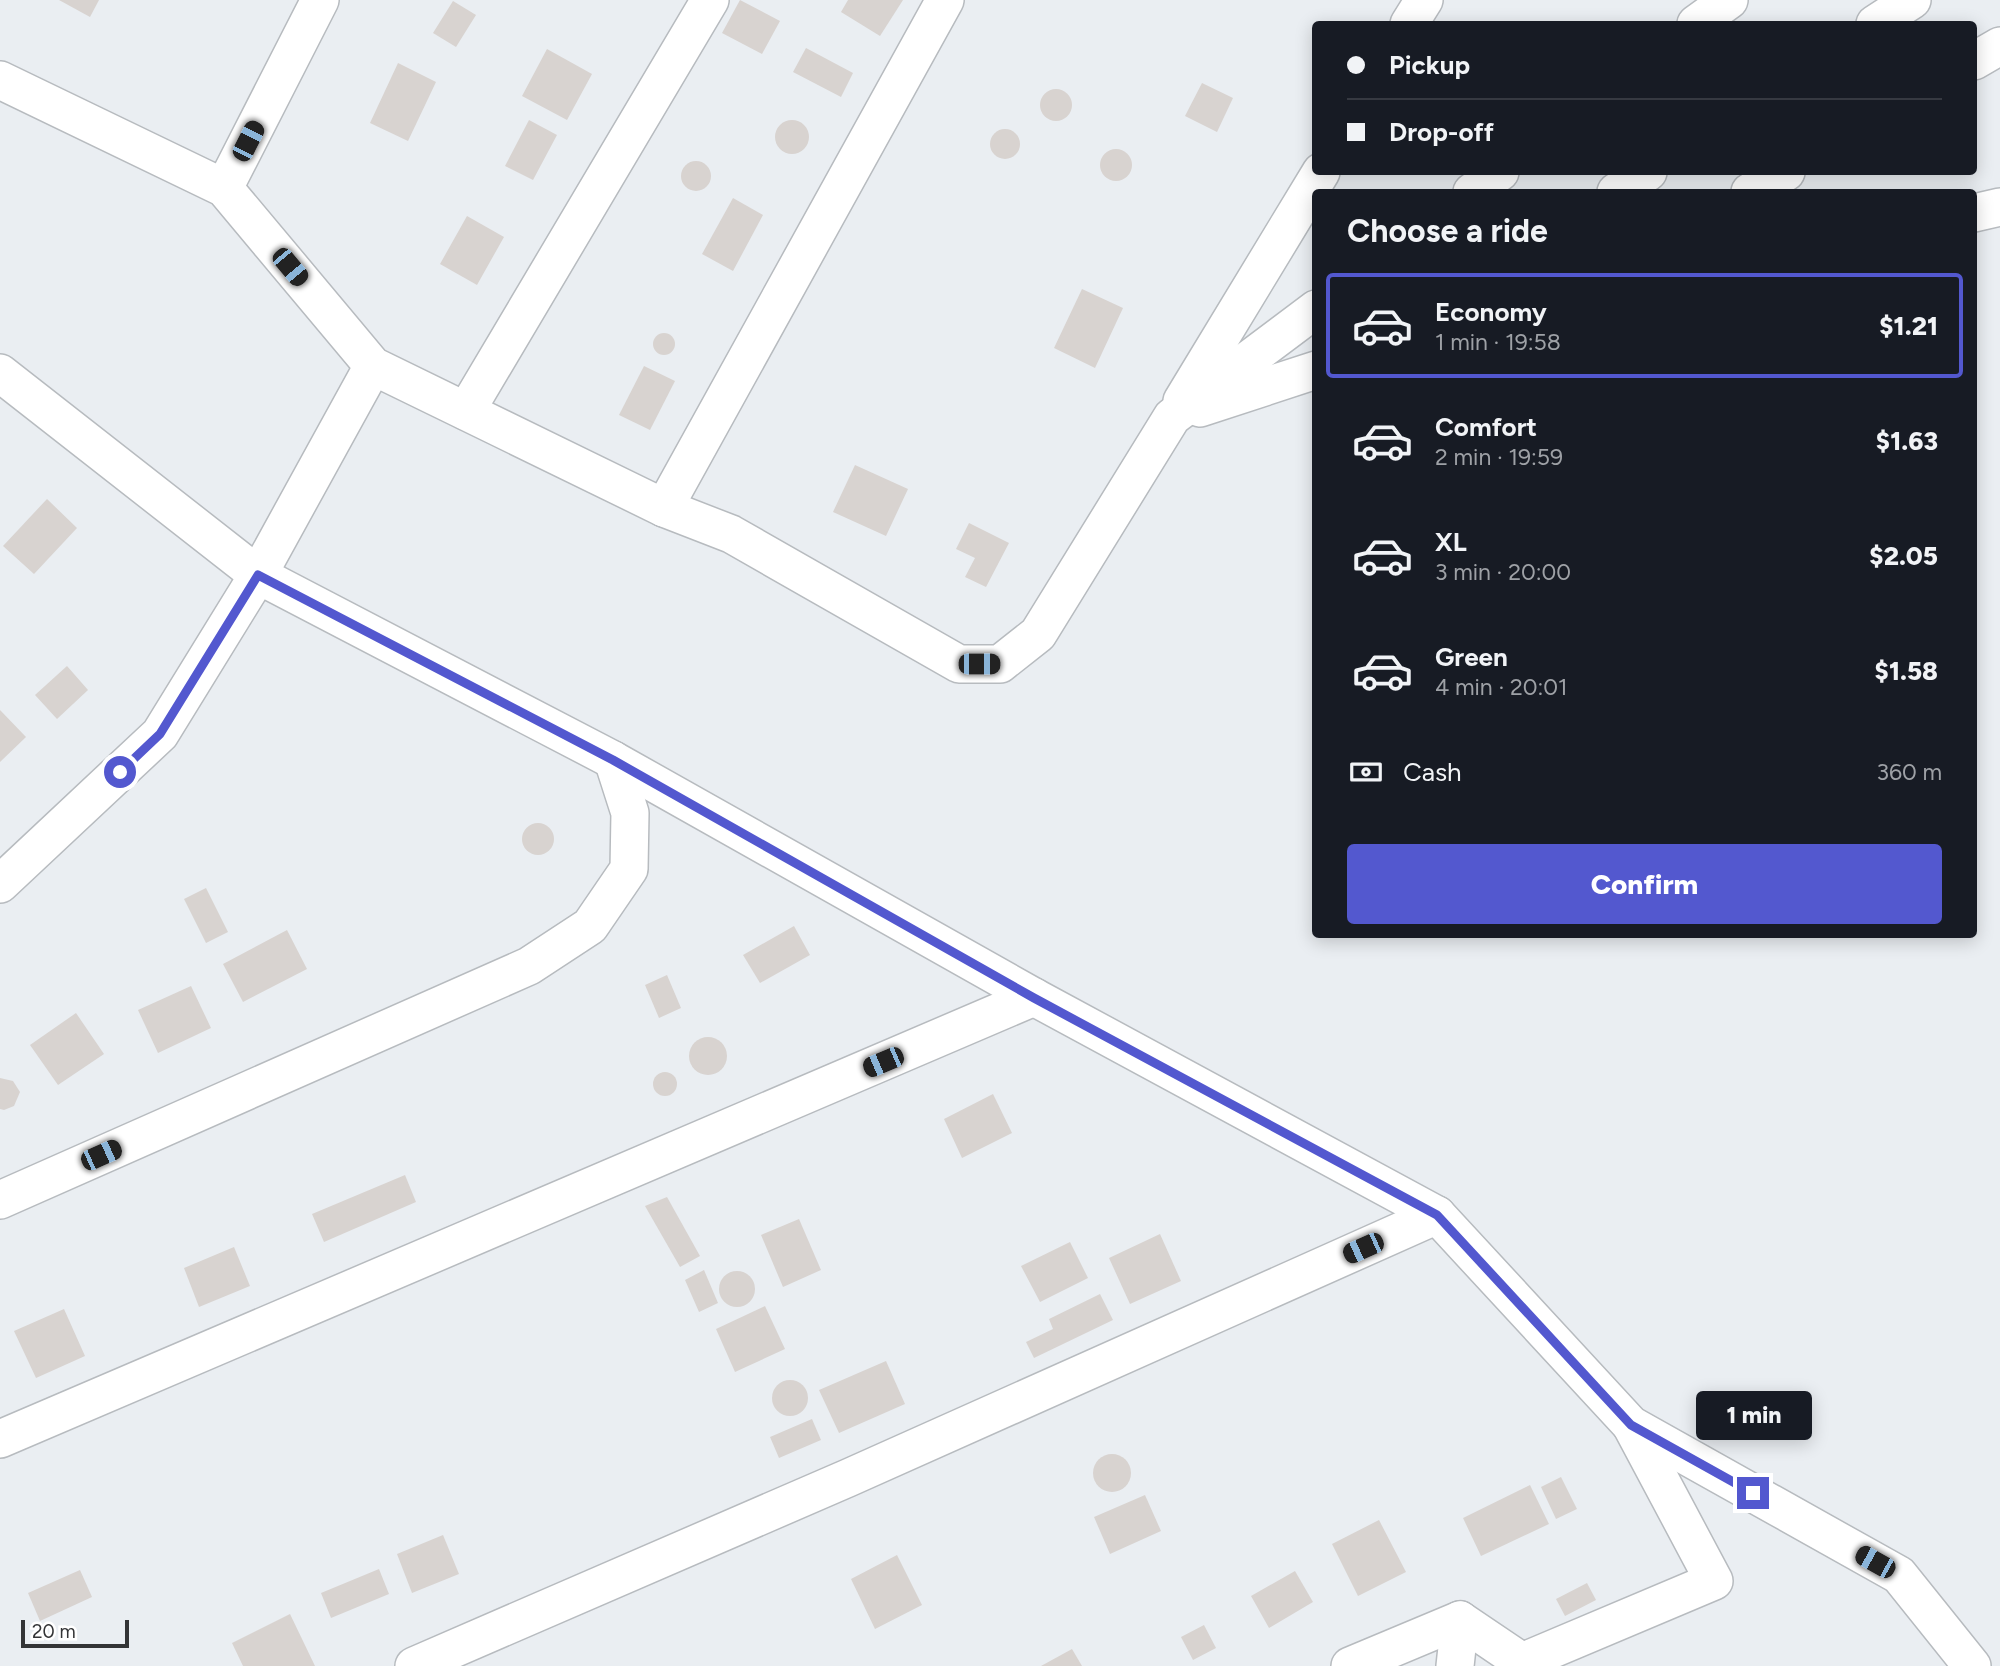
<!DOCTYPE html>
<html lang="en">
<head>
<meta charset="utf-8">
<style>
	body { margin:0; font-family:Figtree,sans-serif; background:#242831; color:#f1f3f6; height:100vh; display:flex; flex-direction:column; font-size:26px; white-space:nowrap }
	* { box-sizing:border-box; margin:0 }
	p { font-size:23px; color:#9ea1a6 }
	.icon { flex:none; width:38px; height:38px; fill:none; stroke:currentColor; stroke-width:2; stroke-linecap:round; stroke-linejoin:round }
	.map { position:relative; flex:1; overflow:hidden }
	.panel { position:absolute; left:1312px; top:189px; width:665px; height:749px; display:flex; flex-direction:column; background:#171b24; border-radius:7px; box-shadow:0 4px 18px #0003 }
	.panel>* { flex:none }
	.guide { position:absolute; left:1312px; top:21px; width:665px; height:154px; border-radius:7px; box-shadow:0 4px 18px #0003; display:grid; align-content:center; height:154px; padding:0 35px; background:#171b24 }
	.scale { position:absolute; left:21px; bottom:18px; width:108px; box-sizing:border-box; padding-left:7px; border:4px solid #333436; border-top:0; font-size:19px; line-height:24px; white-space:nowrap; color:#333436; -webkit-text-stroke:5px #fff; paint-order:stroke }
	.end { position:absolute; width:32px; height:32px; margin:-16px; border:9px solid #5358cf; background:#fff; box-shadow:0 0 0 4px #fff }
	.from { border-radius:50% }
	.bubble { position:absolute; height:49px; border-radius:7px; background:#171b24; box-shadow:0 4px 18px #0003; font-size:23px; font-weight:800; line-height:49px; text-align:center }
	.car { position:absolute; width:21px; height:42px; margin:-21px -10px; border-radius:9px; box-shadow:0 0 5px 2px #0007; background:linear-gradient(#222 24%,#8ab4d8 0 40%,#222 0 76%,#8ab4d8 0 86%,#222 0) }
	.guide b { display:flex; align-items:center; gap:24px; height:66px; font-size:26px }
	.guide b+b { border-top:2px solid #363941 }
	.guide i { width:18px; height:18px; background:#f1f3f6 }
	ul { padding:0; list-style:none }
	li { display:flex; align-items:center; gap:21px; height:105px; margin:0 14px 10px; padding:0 21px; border:4px solid transparent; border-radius:7px }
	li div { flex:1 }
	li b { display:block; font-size:26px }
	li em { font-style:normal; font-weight:800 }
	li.on { border-color:#5358cf }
	li>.icon { width:63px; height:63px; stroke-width:1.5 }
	h2 { padding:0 35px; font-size:32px; line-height:84px }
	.pay { display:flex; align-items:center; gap:18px; height:77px; padding:0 35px; font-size:26px }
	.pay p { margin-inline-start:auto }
	.primary-button { display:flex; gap:14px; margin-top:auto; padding:14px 35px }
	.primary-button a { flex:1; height:80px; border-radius:7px; background:#5358cf; color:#fff; font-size:28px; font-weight:800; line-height:80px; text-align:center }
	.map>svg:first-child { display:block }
	.building { fill:#d8d3d0 }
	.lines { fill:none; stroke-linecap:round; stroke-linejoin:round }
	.street-casing { stroke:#b7bbbf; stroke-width:40 }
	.street { stroke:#fff; stroke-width:37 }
	.route { stroke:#5358cf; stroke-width:9 }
</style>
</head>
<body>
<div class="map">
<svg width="2000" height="1666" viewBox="0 0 2000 1666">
	<rect width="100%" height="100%" fill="#eaeef2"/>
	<g class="building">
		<path d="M59 0H99L90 17Z"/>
		<path d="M740 0 780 21 762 54 722 33Z"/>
		<path d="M848 0H903L880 36 841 12Z"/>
		<path d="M453 1 476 15 456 47 433 33Z"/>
		<path d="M806 48 853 73 841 97 793 72Z"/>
		<path d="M547 49 592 74 567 120 522 96Z"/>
		<path d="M398 63 436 82 408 141 370 123Z"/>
		<path d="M1202 83 1233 98 1217 132 1185 116Z"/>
		<circle cx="1056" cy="105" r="16"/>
		<circle cx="792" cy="137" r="17"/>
		<path d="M529 120 557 135 533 180 505 166Z"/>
		<circle cx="1005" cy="144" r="15"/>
		<circle cx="1116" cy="165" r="16"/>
		<circle cx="696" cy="176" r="15"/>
		<path d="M733 198 763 215 733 271 702 254Z"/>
		<path d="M467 216 504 237 477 285 440 264Z"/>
		<path d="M1082 289 1123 308 1095 368 1054 348Z"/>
		<circle cx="664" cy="344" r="11"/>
		<path d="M644 366 675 381 650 430 619 415Z"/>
		<path d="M855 465 908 489 886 536 833 512Z"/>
		<path d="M47 499 77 528 34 574 3 546Z"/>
		<path d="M969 523 1009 543 986 587 965 577 975 558 956 549Z"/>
		<path d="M67 666 88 690 57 719 35 695Z"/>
		<path d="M0 710 26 737 0 762Z"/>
		<circle cx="538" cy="839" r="16"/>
		<path d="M206 888 228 932 206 943 184 899Z"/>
		<path d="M794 926 810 955 760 983 743 955Z"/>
		<path d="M287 930 307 969 243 1002 223 964Z"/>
		<path d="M667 975 681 1008 659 1018 645 985Z"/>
		<path d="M191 986 211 1028 158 1053 138 1010Z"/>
		<path d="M76 1013 104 1054 58 1085 30 1045Z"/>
		<circle cx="708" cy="1056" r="19"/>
		<circle cx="665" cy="1084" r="12"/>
		<path d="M0 1078 13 1081 20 1092 14 1106 4 1110 0 1109Z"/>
		<path d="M993 1094 1012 1133 962 1158 944 1119Z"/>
		<path d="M405 1175 416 1202 324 1242 312 1214Z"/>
		<path d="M667 1197 700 1256 680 1267 645 1206Z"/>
		<path d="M799 1219 821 1270 783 1287 761 1235Z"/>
		<path d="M1160 1234 1181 1281 1130 1304 1109 1258Z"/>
		<path d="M1070 1242 1088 1278 1040 1302 1021 1266Z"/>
		<path d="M234 1247 250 1286 199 1307 184 1268Z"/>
		<path d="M704 1270 718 1303 699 1312 685 1280Z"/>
		<circle cx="737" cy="1289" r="18"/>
		<path d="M1100 1294 1113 1320 1034 1358 1026 1342 1053 1329 1049 1319Z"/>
		<path d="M765 1306 785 1349 735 1372 716 1329Z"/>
		<path d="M64 1309 85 1356 36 1378 14 1331Z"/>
		<path d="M886 1361 905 1404 839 1433 819 1390Z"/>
		<circle cx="790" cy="1398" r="18"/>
		<path d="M812 1419 821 1440 779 1458 770 1437Z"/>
		<circle cx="1112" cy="1473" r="19"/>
		<path d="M1561 1477 1577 1509 1556 1519 1541 1487Z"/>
		<path d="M1530 1485 1549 1524 1481 1556 1463 1518Z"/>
		<path d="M1145 1495 1161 1531 1110 1554 1094 1517Z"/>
		<path d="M1379 1520 1406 1572 1358 1596 1332 1544Z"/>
		<path d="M443 1535 459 1574 412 1593 397 1554Z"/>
		<path d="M897 1555 922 1605 875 1629 851 1579Z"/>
		<path d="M379 1569 389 1594 331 1618 321 1593Z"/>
		<path d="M80 1570 92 1597 40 1621 28 1593Z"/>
		<path d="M1295 1571 1313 1602 1269 1628 1251 1596Z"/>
		<path d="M1587 1583 1596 1600 1565 1616 1556 1599Z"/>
		<path d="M290 1614 315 1666H243L232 1643Z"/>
		<path d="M1204 1625 1216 1648 1193 1660 1181 1637Z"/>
		<path d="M1072 1649 1082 1666H1041Z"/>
	</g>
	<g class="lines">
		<g class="street-casing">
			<g id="street">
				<path d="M1409 24 1424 0"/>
				<path d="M1696 24 1729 0"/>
				<path d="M1875 24 1912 0"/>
				<path d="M1974 61 2000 46"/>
				<path d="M0 80 224 188 373 366 664 508 731 534 959 664H1000L1038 634 1172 417 1316 309"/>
				<path d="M224 188 320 0"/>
				<path d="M1472 192 1500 172"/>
				<path d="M1616 192 1648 172"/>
				<path d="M1750 192 1786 172"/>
				<path d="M1974 213 2000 207"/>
				<path d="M0 373 258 575 613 760 1034 997 1437 1215 1631 1425 1899 1575 1972 1666"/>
				<path d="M1182 401 1321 172"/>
				<path d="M1200 408 1316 370"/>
				<path d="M466 411 710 0"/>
				<path d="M664 508 945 0"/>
				<path d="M0 884 160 734 258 575 373 366"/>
				<path d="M0 1200 529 966 590 926 629 869 630 813 613 760"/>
				<path d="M0 1439 1034 997"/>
				<path d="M414 1666 848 1478 1437 1215"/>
				<path d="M1350 1666 1460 1620 1522 1662 1714 1581 1631 1425"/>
				<path d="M1455 1666 1460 1620"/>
			</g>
		</g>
		<use href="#street" class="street"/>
	</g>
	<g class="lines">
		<path class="route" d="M120 772 160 734 258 575 613 760 1034 998 1437 1215 1631 1425 1753 1493"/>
	</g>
</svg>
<div class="scale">20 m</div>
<i class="end from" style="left:120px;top:772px"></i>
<i class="end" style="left:1753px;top:1493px"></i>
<div class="bubble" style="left:1696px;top:1391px;width:116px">1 min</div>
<i class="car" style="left:248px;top:141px;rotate:27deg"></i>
<i class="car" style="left:290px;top:267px;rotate:140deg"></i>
<i class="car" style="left:979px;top:664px;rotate:90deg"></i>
<i class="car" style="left:883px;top:1062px;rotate:247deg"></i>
<i class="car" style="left:101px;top:1155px;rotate:66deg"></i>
<i class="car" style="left:1363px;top:1248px;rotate:246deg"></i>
<i class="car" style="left:1875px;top:1562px;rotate:299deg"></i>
<div class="guide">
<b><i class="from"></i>Pickup</b>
<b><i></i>Drop-off</b>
</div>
<section class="panel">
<h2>Choose a ride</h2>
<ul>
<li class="on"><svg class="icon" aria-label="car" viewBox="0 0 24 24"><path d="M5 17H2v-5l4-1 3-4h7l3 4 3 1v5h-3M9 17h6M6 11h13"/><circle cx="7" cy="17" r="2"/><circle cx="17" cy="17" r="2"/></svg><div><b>Economy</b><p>1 min · 19:58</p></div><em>$1.21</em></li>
<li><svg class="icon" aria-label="car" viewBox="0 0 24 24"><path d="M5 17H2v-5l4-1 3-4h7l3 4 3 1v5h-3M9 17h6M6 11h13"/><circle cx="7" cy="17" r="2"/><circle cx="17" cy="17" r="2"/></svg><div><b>Comfort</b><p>2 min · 19:59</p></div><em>$1.63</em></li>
<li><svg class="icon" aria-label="car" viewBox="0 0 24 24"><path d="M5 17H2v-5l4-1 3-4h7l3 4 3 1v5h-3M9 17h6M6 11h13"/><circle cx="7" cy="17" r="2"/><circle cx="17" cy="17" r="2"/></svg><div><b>XL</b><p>3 min · 20:00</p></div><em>$2.05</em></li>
<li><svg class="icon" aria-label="car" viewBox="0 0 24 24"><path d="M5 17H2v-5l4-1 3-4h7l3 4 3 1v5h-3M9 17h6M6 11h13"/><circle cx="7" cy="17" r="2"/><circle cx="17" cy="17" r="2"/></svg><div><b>Green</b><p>4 min · 20:01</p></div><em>$1.58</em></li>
</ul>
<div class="pay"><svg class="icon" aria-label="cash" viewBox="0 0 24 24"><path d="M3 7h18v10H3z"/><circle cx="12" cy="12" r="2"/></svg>Cash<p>360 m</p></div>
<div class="primary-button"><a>Confirm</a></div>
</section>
</div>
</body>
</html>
